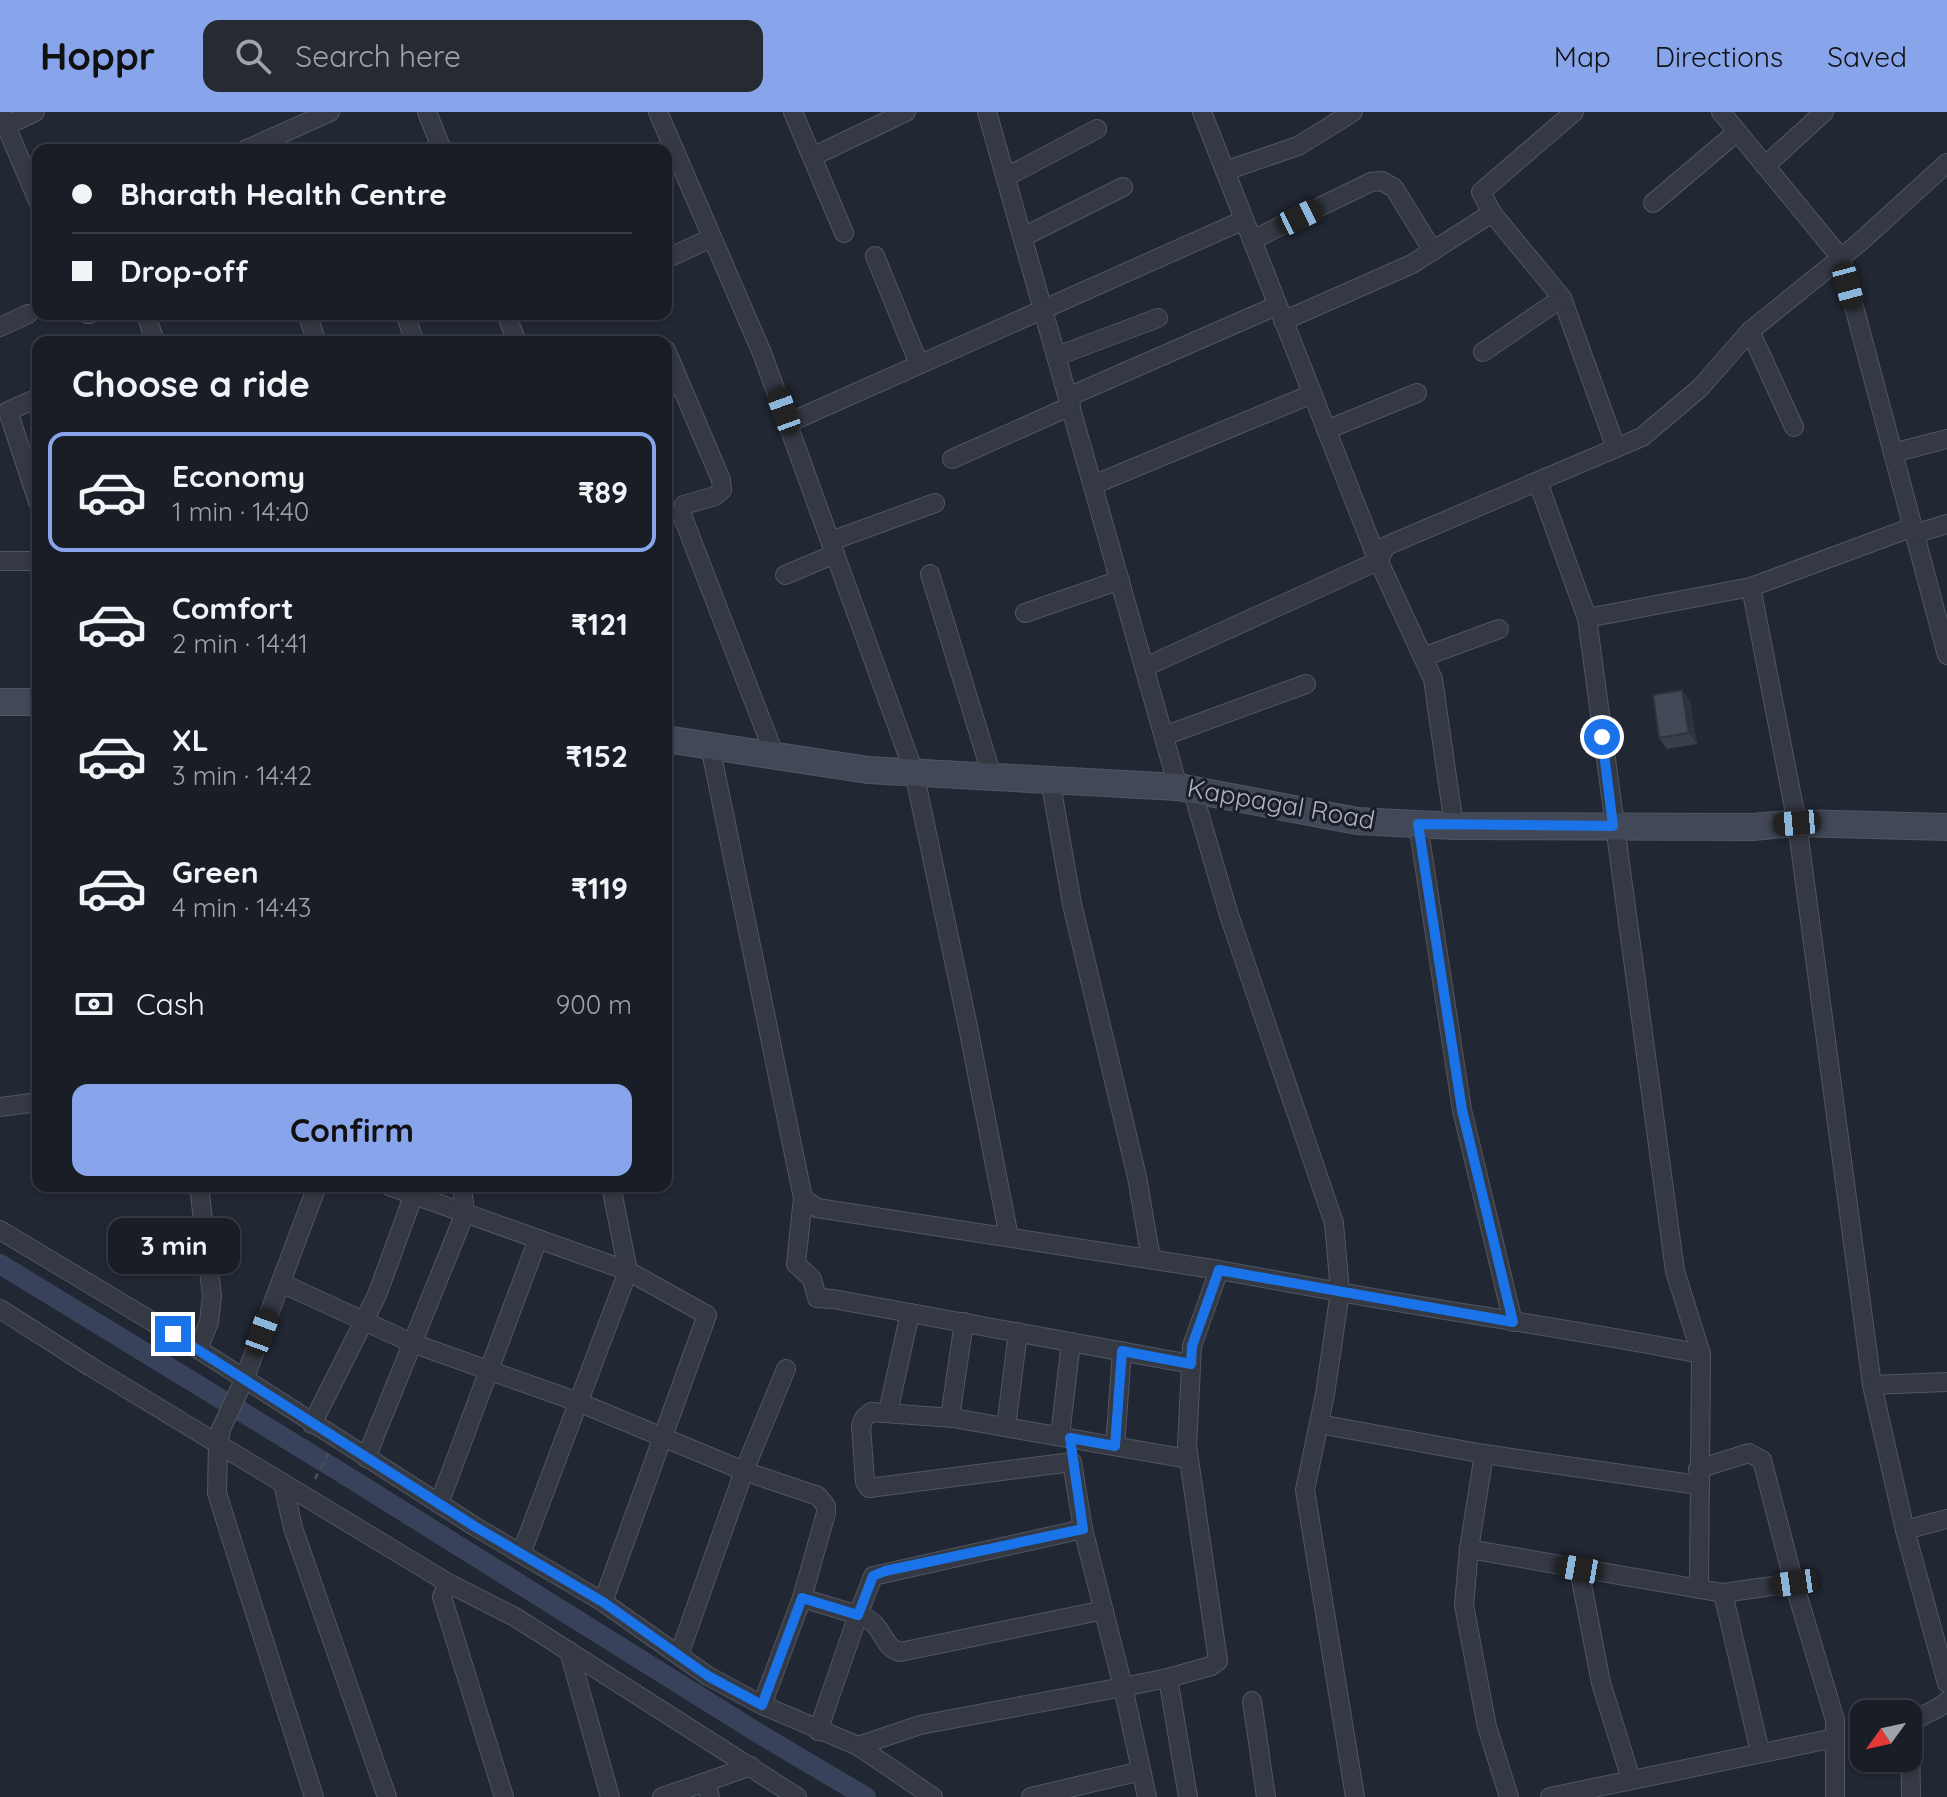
<!DOCTYPE html>
<html lang="en">
<head>
<meta charset="utf-8">
<style>
	body { margin:0; font-family:Quicksand,sans-serif; background:#262a32; color:#f1f3f6; height:100vh; display:flex; flex-direction:column; font-size:30px; white-space:nowrap }
	* { box-sizing:border-box; margin:0 }
	p { font-size:26px; color:#9fa2a7 }
	.icon { flex:none; width:44px; height:44px; fill:none; stroke:currentColor; stroke-width:2; stroke-linecap:round; stroke-linejoin:round }
	.map { position:relative; flex:1; overflow:hidden }
	.sheet { position:absolute; left:32px; top:224px; width:640px; height:856px; display:flex; flex-direction:column; background:#191d26; border-radius:16px; box-shadow:0 2px 6px #0004,0 0 0 2px #373b43 }
	.sheet>* { flex:none }
	.banner { position:absolute; left:32px; top:32px; width:640px; height:176px; border-radius:16px; box-shadow:0 2px 6px #0004,0 0 0 2px #373b43; display:grid; align-content:center; height:176px; padding:0 40px; background:#191d26 }
	.needle { width:52px; rotate:237deg }
	.tools { position:absolute; left:1850px; top:1588px; display:grid; gap:16px }
	.tools a { display:grid; place-items:center; width:72px; height:72px; border-radius:16px; background:#191d26; box-shadow:0 2px 6px #0004,0 0 0 2px #373b43; font-size:40px }
	.end { position:absolute; width:36px; height:36px; margin:-18px; border:10px solid #1a73e8; background:#fff; box-shadow:0 0 0 4px #fff }
	.from { border-radius:50% }
	.bubble { position:absolute; height:56px; border-radius:16px; background:#191d26; box-shadow:0 2px 6px #0004,0 0 0 2px #373b43; font-size:26px; font-weight:800; line-height:56px; text-align:center }
	.car { position:absolute; width:24px; height:48px; margin:-24px -12px; border-radius:10px; box-shadow:0 0 6px 2px #0007; background:linear-gradient(#222 24%,#8ab4d8 0 40%,#222 0 76%,#8ab4d8 0 86%,#222 0) }
	.banner b { display:flex; align-items:center; gap:28px; height:76px; font-size:30px }
	.banner b+b { border-top:2px solid #373b43 }
	.banner i { width:20px; height:20px; background:#f1f3f6 }
	ul { padding:0; list-style:none }
	li { display:flex; align-items:center; gap:24px; height:120px; margin:0 16px 12px; padding:0 24px; border:4px solid transparent; border-radius:16px }
	li div { flex:1 }
	li b { display:block; font-size:30px }
	li em { font-style:normal; font-weight:800 }
	li.active { border-color:#88a5ec }
	li>.icon { width:72px; height:72px; stroke-width:1.5 }
	h2 { padding:0 40px; font-size:36px; line-height:96px }
	.pay { display:flex; align-items:center; gap:20px; height:88px; padding:0 40px; font-size:30px }
	.pay p { margin-inline-start:auto }
	.cta { display:flex; gap:16px; margin-top:auto; padding:16px 40px }
	.cta a { flex:1; height:92px; border-radius:16px; background:#88a5ec; color:#111; font-size:32px; font-weight:800; line-height:92px; text-align:center }
	header { display:flex; align-items:center; gap:48px; box-sizing:border-box; height:112px; padding:0 40px; background:#88a5ec; color:#111 }
	header strong { font-size:38px }
	nav { display:flex; gap:44px; margin-inline-start:auto; font-size:28px }
	.search { width:560px; height:72px; background:#262a32; display:flex; align-items:center; gap:20px; box-sizing:border-box; padding:0 28px; border-radius:16px; color:#9fa2a7; font-size:30px }
	.map>svg:first-child { display:block }
	.lines { fill:none; stroke-linecap:round; stroke-linejoin:round }
	.canal { stroke:#38435b; stroke-width:20 }
	.street-casing { stroke:#515762; stroke-width:20 }
	.secondary-casing { stroke:#515762; stroke-width:28 }
	.path { stroke:#445256; stroke-width:3; stroke-dasharray:6 6; stroke-linecap:butt }
	.street { stroke:#343944; stroke-width:18 }
	.secondary { stroke:#424857; stroke-width:26 }
	.wall { fill:#39404c }
	.shaded-wall { fill:#2e343e }
	.building { fill:#424a58; stroke:#2e343e; stroke-width:2 }
	.route { stroke:#1a73e8; stroke-width:10 }
	.labels { text-anchor:middle; stroke-width:6; stroke-linejoin:round; paint-order:stroke }
	.street-label { font-size:26px; fill:#aeb4c1; stroke:#1a1e28 }
</style>
</head>
<body>
<header>
<strong>Hoppr</strong>
<div class="search"><svg class="icon" aria-label="search" viewBox="0 0 24 24"><circle cx="10" cy="10" r="6"/><path d="M15 15l6 6"/></svg>Search here</div>
<nav><a>Map</a><a>Directions</a><a>Saved</a></nav>
</header>
<div class="map">
<svg width="1947" height="1685" viewBox="0 0 1947 1685">
	<rect width="100%" height="100%" fill="#212733"/>
	<g class="lines">
		<path class="canal" d="M0 1152 337 1358 758 1621 866 1685"/>
		<g class="street-casing">
			<g id="street">
				<path d="M0 0 38 89"/>
				<path d="M427 0 442 38"/>
				<path d="M658 0 762 241 914 660 968 915 1009 1125"/>
				<path d="M793 0 844 121"/>
				<path d="M987 0 1178 675"/>
				<path d="M1202 0 1374 439 1433 567 1454 714"/>
				<path d="M1721 0 1841 146 1947 543"/>
				<path d="M6 14 35 0"/>
				<path d="M245 38 330 0"/>
				<path d="M812 45 906 0"/>
				<path d="M1765 54 1824 0"/>
				<path d="M1225 59 1298 34 1353 0"/>
				<path d="M1006 65 1097 17"/>
				<path d="M1653 91 1737 20"/>
				<path d="M1492 101 1562 186 1616 336"/>
				<path d="M1023 125 1123 75"/>
				<path d="M1252 128 1371 70 1382 69 1394 76 1433 139"/>
				<path d="M875 144 919 252"/>
				<path d="M666 147 711 126"/>
				<path d="M87 202H90"/>
				<path d="M146 202 155 230"/>
				<path d="M307 202 317 230"/>
				<path d="M405 202 415 230"/>
				<path d="M506 202 517 230"/>
				<path d="M1283 209 1412 152 1492 101 1481 80 1574 0"/>
				<path d="M0 215 28 202"/>
				<path d="M1750 219 1794 315"/>
				<path d="M666 238 721 368 722 378 715 384 684 393 682 403 775 644"/>
				<path d="M1483 240 1562 186"/>
				<path d="M1057 244 1158 206"/>
				<path d="M1068 285 1276 194"/>
				<path d="M38 286 8 299 38 390"/>
				<path d="M788 311 1244 108"/>
				<path d="M1326 318 1417 281"/>
				<path d="M1893 341 1947 327"/>
				<path d="M952 347 1071 294"/>
				<path d="M1538 370 1587 506 1675 1159 1701 1242"/>
				<path d="M1093 373 1312 282"/>
				<path d="M1914 422 1947 412"/>
				<path d="M831 429 935 391"/>
				<path d="M0 449H38"/>
				<path d="M930 462 992 664"/>
				<path d="M785 463 835 442"/>
				<path d="M1751 475 1797 711 1872 1273 1905 1418 1947 1571"/>
				<path d="M1025 501 1120 468"/>
				<path d="M1587 506 1751 475 1913 415"/>
				<path d="M1423 545 1499 517"/>
				<path d="M1145 555 1378 449 1386 434 1642 325 1700 276 1750 219 1859 131 1947 51"/>
				<path d="M1164 624 1306 572"/>
				<path d="M710 634 803 1086 817 1096 1219 1158"/>
				<path d="M1050 667 1072 792 1137 1065 1151 1147"/>
				<path d="M1418 712 1462 998 1513 1210"/>
				<path d="M0 995 38 990"/>
				<path d="M389 1074 628 1159 707 1203 603 1490"/>
				<path d="M803 1086 796 1152 812 1167 817 1186 833 1187 1191 1252"/>
				<path d="M0 1118 198 1237 474 1414 603 1490 708 1564 762 1593 858 1634 933 1685"/>
				<path d="M281 1171 412 1231 578 1290 744 1359 818 1384 826 1394V1401L802 1486 762 1593"/>
				<path d="M0 1197 91 1255 448 1471 515 1505 797 1685"/>
				<path d="M198 1237 209 1210 212 1184 199 1074"/>
				<path d="M1872 1273 1947 1270"/>
				<path d="M888 1300 910 1201"/>
				<path d="M950 1305 964 1210"/>
				<path d="M312 1312 377 1183 414 1082"/>
				<path d="M1319 1312 1484 1342 1469 1437"/>
				<path d="M1006 1315 1018 1220"/>
				<path d="M1060 1324 1071 1230"/>
				<path d="M1115 1334 1122 1239"/>
				<path d="M1484 1342 1698 1373"/>
				<path d="M366 1346 465 1101 462 1074"/>
				<path d="M1698 1357 1749 1341 1762 1348 1794 1471"/>
				<path d="M283 1371 293 1416 387 1685"/>
				<path d="M439 1392 538 1127"/>
				<path d="M1083 1417 1072 1350 869 1376 865 1370 861 1314 864 1306 871 1300 953 1306 1188 1347"/>
				<path d="M1905 1418 1947 1407"/>
				<path d="M521 1442 628 1159 611 1074"/>
				<path d="M1579 1457 1601 1571 1631 1667"/>
				<path d="M448 1471 442 1485 504 1685"/>
				<path d="M802 1486 858 1503 818 1619"/>
				<path d="M1104 1498 900 1540C880 1535 886 1511 858 1503L873 1464 1083 1417 1123 1575 1168 1566"/>
				<path d="M569 1539 610 1685"/>
				<path d="M679 1543 744 1359 786 1257"/>
				<path d="M1252 1589 1266 1685"/>
				<path d="M858 1634 920 1613 1123 1575 1147 1685"/>
				<path d="M1760 1640 1723 1481 1794 1471 1835 1608V1626"/>
				<path d="M314 1685 226 1410 217 1381 218 1332 221 1317 244 1268 317 1074"/>
				<path d="M662 1685 706 1670"/>
				<path d="M710 1685 706 1670 751 1654"/>
				<path d="M1031 1685 1141 1659"/>
				<path d="M1188 1685 1168 1566 1211 1554 1218 1549 1187 1333 1192 1234 1219 1158 1340 1180 1334 1111 1229 803 1192 677"/>
				<path d="M1355 1685 1305 1378 1325 1282 1340 1180C1460 1202 1581 1218 1701 1242L1699 1477"/>
				<path d="M1509 1685 1487 1615 1464 1493 1469 1437 1723 1481"/>
				<path d="M1550 1685 1835 1626V1685"/>
				<path d="M1911 1685 1910 1614C1920 1601 1937 1600 1947 1589"/>
			</g>
		</g>
		<g class="secondary-casing">
			<g id="secondary">
				<path d="M0 590H38"/>
				<path d="M666 627 868 658 1178 675 1357 709 1454 714 1753 715 1797 711 1947 715"/>
			</g>
		</g>
		<path class="path" d="M315 1367 328 1342"/>
		<use href="#street" class="street"/>
		<use href="#secondary" class="secondary"/>
	</g>
	<path class="wall" d="M1690 589 1697 632 1667 637 1659 626Z"/>
	<path class="shaded-wall" d="M1682 578 1690 589 1697 632 1689 621Z"/>
	<path class="building" d="M1682 578 1689 621 1659 626 1653 583Z"/>
	<g class="lines">
		<path class="route" d="M173 1222 474 1414 603 1490 708 1564 762 1593 802 1486 858 1503 873 1464 885 1459 1083 1417 1070 1326 1115 1334 1122 1239 1191 1252 1192 1234 1219 1158 1513 1210 1462 998 1418 712 1613 714 1602 625"/>
	</g>
	<g class="labels">
		<g class="street-label">
			<text transform="translate(1281 692) rotate(10)" y="9">Kappagal Road</text>
		</g>
	</g>
</svg>
<div class="tools">
<a><svg class="needle" viewBox="-14 -14 28 28"><path d="M0-13l5 13h-10z" fill="#e53935"/><path d="M0 13l5-13h-10z" fill="#9fa2a7"/></svg></a>
</div>
<i class="end from" style="left:1602px;top:625px"></i>
<i class="end" style="left:173px;top:1222px"></i>
<div class="bubble" style="left:108px;top:1106px;width:132px">3 min</div>
<i class="car" style="left:1300px;top:105px;rotate:64deg"></i>
<i class="car" style="left:1848px;top:174px;rotate:165deg"></i>
<i class="car" style="left:784px;top:299px;rotate:340deg"></i>
<i class="car" style="left:1797px;top:711px;rotate:265deg"></i>
<i class="car" style="left:262px;top:1220px;rotate:20deg"></i>
<i class="car" style="left:1579px;top:1457px;rotate:280deg"></i>
<i class="car" style="left:1794px;top:1471px;rotate:262deg"></i>
<div class="banner">
<b><i class="from"></i>Bharath Health Centre</b>
<b><i></i>Drop-off</b>
</div>
<section class="sheet">
<h2>Choose a ride</h2>
<ul>
<li class="active"><svg class="icon" aria-label="car" viewBox="0 0 24 24"><path d="M5 17H2v-5l4-1 3-4h7l3 4 3 1v5h-3M9 17h6M6 11h13"/><circle cx="7" cy="17" r="2"/><circle cx="17" cy="17" r="2"/></svg><div><b>Economy</b><p>1 min · 14:40</p></div><em>₹89</em></li>
<li><svg class="icon" aria-label="car" viewBox="0 0 24 24"><path d="M5 17H2v-5l4-1 3-4h7l3 4 3 1v5h-3M9 17h6M6 11h13"/><circle cx="7" cy="17" r="2"/><circle cx="17" cy="17" r="2"/></svg><div><b>Comfort</b><p>2 min · 14:41</p></div><em>₹121</em></li>
<li><svg class="icon" aria-label="car" viewBox="0 0 24 24"><path d="M5 17H2v-5l4-1 3-4h7l3 4 3 1v5h-3M9 17h6M6 11h13"/><circle cx="7" cy="17" r="2"/><circle cx="17" cy="17" r="2"/></svg><div><b>XL</b><p>3 min · 14:42</p></div><em>₹152</em></li>
<li><svg class="icon" aria-label="car" viewBox="0 0 24 24"><path d="M5 17H2v-5l4-1 3-4h7l3 4 3 1v5h-3M9 17h6M6 11h13"/><circle cx="7" cy="17" r="2"/><circle cx="17" cy="17" r="2"/></svg><div><b>Green</b><p>4 min · 14:43</p></div><em>₹119</em></li>
</ul>
<div class="pay"><svg class="icon" aria-label="cash" viewBox="0 0 24 24"><path d="M3 7h18v10H3z"/><circle cx="12" cy="12" r="2"/></svg>Cash<p>900 m</p></div>
<div class="cta"><a>Confirm</a></div>
</section>
</div>
</body>
</html>
